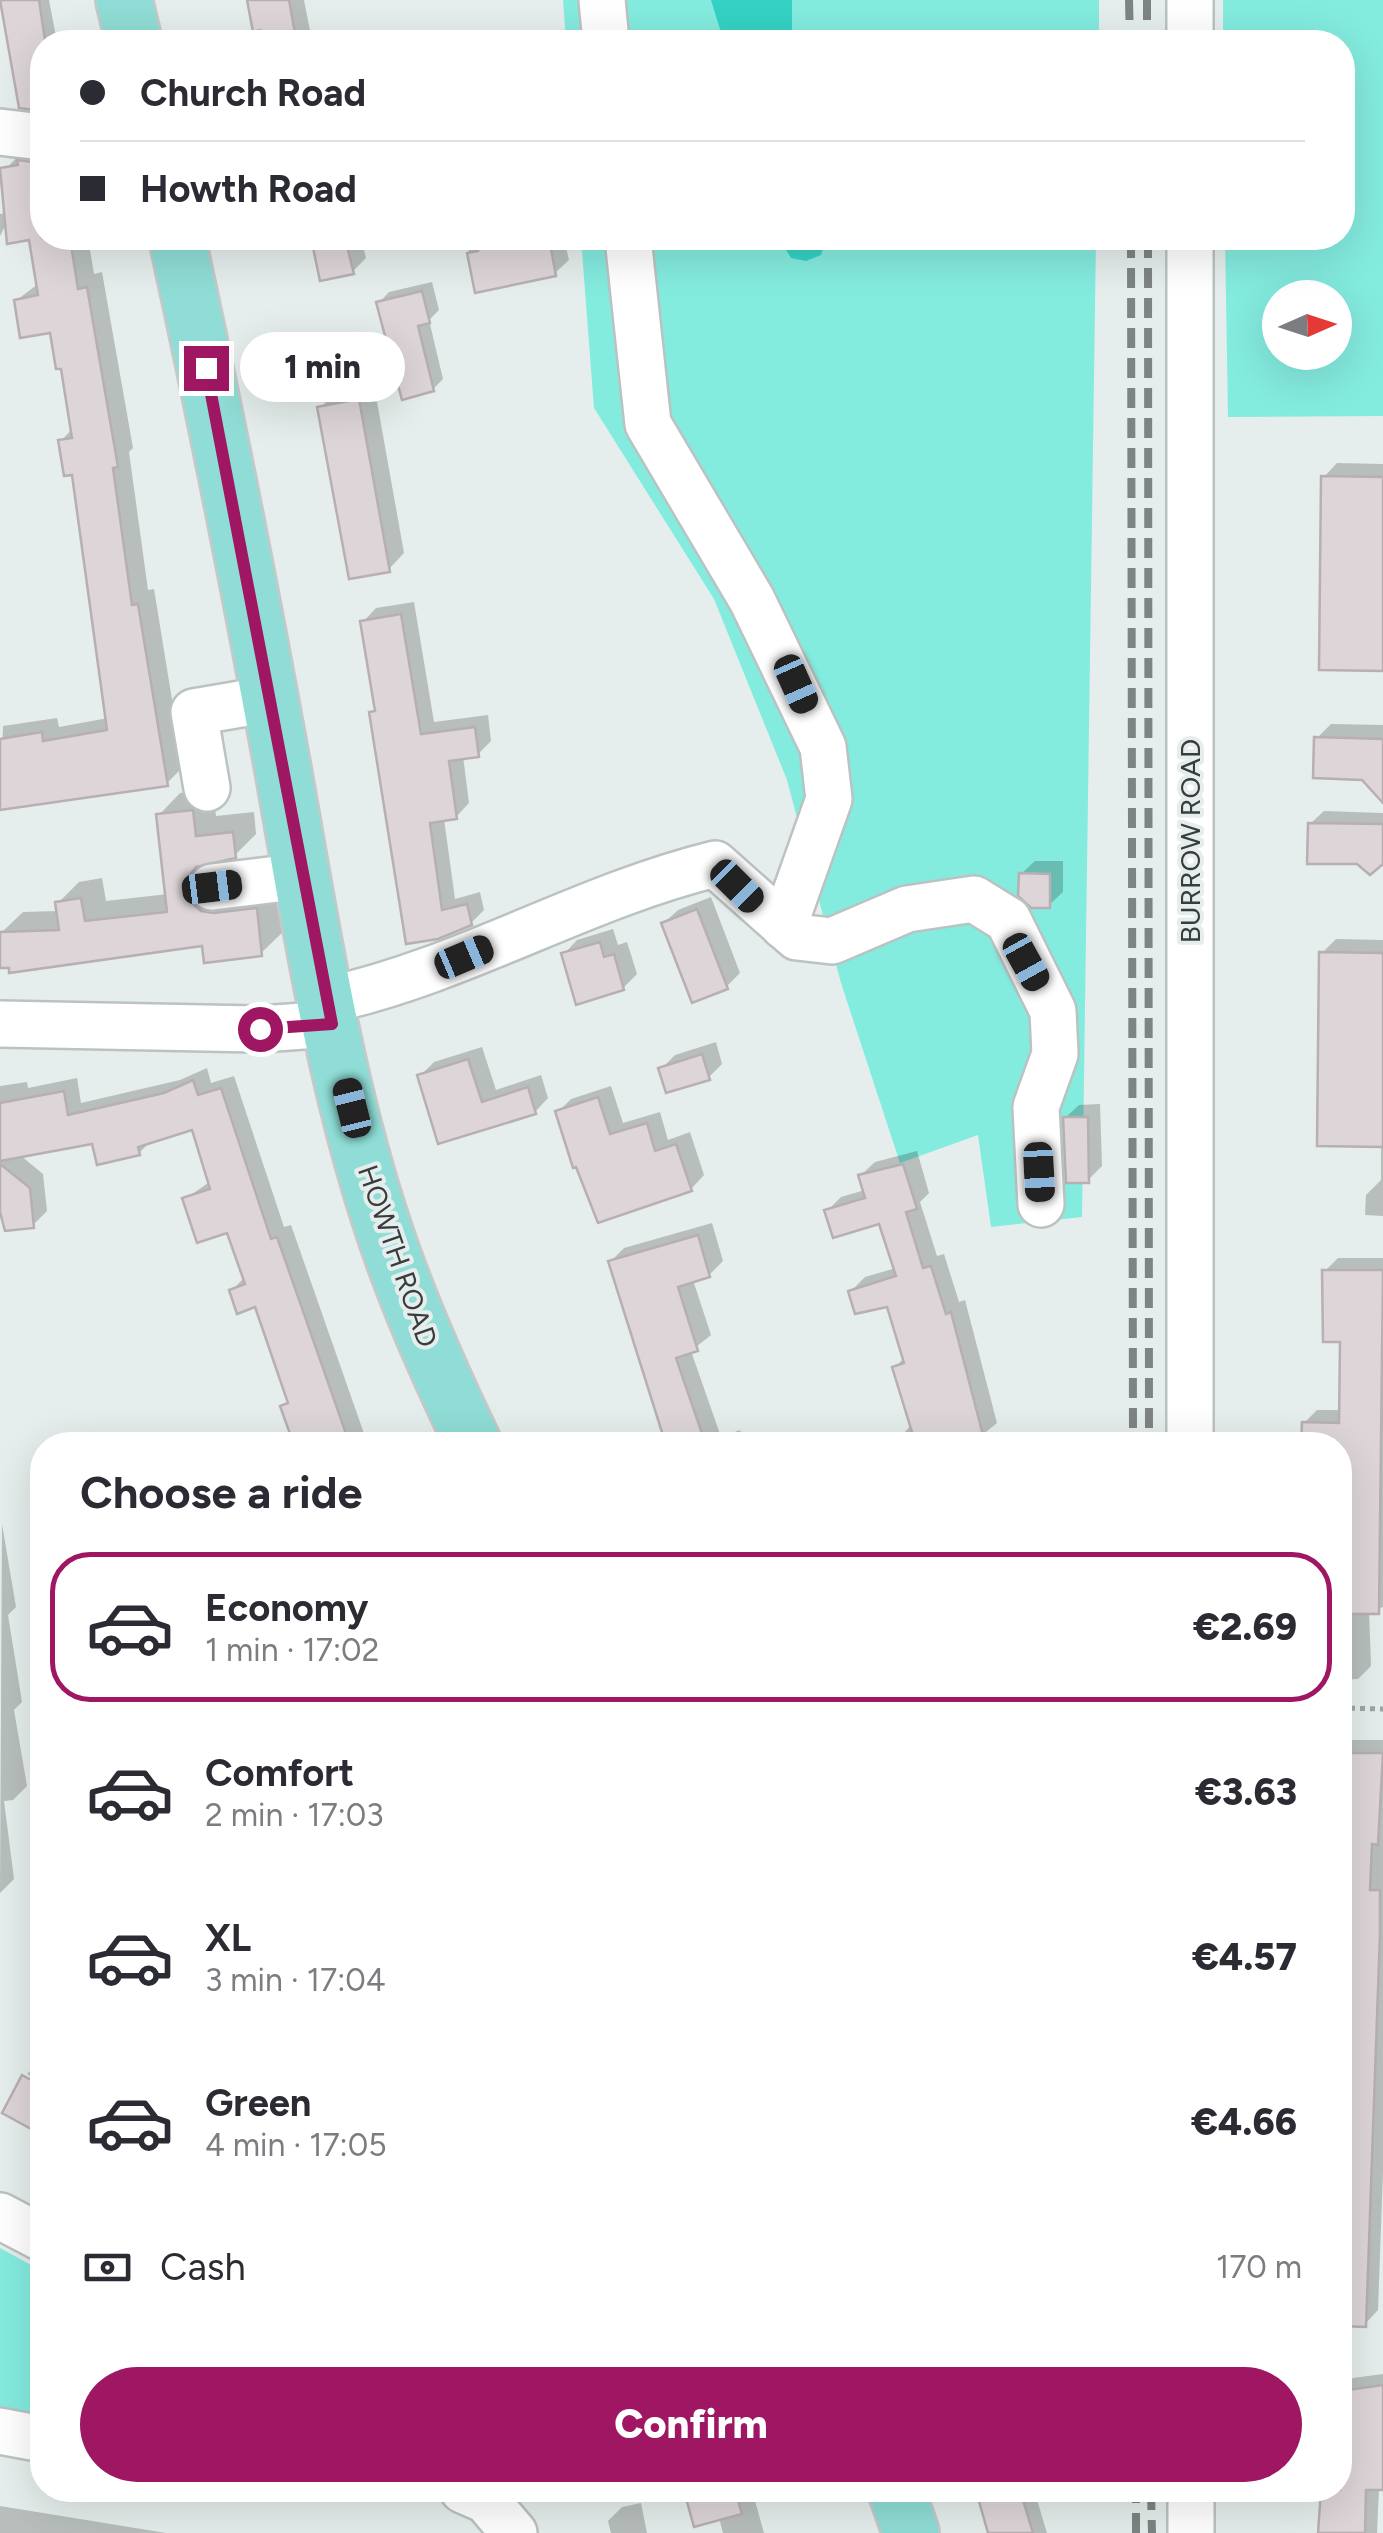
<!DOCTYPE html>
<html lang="en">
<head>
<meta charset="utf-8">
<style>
	body { margin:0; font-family:Figtree,sans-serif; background:#f2f2f3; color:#2b2b33; height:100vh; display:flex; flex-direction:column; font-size:38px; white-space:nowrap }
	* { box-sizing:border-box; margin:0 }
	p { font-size:32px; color:#7c7c81 }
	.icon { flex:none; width:55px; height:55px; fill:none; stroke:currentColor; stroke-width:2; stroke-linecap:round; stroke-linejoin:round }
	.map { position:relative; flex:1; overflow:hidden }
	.sheet { position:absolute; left:30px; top:1432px; width:1322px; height:1070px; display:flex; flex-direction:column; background:#fff; border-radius:40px; box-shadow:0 10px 40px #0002 }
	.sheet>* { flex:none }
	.guide { position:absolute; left:30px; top:30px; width:1325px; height:220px; border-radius:40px; box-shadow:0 10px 40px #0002; display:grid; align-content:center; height:220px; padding:0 50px; background:#fff }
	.needle { width:65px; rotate:87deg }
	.buttons { position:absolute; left:1262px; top:280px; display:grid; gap:20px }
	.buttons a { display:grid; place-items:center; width:90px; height:90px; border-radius:50%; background:#fff; box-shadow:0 10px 40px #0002; font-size:50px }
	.end { position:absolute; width:45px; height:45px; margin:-22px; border:12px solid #9f1662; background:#fff; box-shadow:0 0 0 5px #fff }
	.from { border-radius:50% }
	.bubble { position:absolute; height:70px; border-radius:35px; background:#fff; box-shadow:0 10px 40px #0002; font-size:32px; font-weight:800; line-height:70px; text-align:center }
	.car { position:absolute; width:30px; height:60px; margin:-30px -15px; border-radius:12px; box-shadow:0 0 8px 2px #0007; background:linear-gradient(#222 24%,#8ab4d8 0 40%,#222 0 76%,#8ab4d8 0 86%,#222 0) }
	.guide b { display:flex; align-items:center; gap:35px; height:95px; font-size:38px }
	.guide b+b { border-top:2px solid #e1e1e2 }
	.guide i { width:25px; height:25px; background:#2b2b33 }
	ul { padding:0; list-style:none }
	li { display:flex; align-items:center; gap:30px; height:150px; margin:0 20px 15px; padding:0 30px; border:5px solid transparent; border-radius:40px }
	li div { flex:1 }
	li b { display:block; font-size:38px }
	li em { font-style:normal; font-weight:800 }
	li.current { border-color:#9f1662 }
	li>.icon { width:90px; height:90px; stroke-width:1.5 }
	h2 { padding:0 50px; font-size:45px; line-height:120px }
	.pay { display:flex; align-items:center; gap:25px; height:110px; padding:0 50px; font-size:38px }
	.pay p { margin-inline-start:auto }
	.cta { display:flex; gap:20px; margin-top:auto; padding:20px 50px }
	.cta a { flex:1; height:115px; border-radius:60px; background:#9f1662; color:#fff; font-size:40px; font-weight:800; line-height:115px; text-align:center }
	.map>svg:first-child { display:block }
	.green { fill:#84ebdf; fill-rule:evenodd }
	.water { fill:#34d2c4 }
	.shadow { fill:#0003 }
	.building { fill:#ddd5d8; stroke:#b7afb2; stroke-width:2.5 }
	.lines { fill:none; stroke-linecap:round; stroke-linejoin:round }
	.minor-casing { stroke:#bbc3c2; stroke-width:50 }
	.major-casing { stroke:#c8c8c8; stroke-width:60 }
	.path { stroke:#9da4a3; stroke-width:5; stroke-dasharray:5 5; stroke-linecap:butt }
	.minor { stroke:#fff; stroke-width:45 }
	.major { stroke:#8fddd6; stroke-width:55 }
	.rail { stroke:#7e8483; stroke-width:8; stroke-dasharray:20 10; stroke-linecap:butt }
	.route { stroke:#9f1662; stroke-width:12 }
	.labels { text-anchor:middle; stroke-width:8; stroke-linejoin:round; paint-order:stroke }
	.street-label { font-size:28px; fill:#393c3c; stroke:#e5eeec }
</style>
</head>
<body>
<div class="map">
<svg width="1383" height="2533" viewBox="0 0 1383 2533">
	<rect width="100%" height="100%" fill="#e5eeec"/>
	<g class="green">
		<path d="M563 0H1099V42H566Z"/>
		<path d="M1223 0H1383V416L1228 417 1225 238H1342V42H1223ZM1280 298H1335V352H1280Z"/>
		<path d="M581 238H1096L1082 1217 991 1227 978 1135 900 1163 841 983 787 780 714 599 594 408Z"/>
		<path d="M0 2248 42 2271V2418L0 2410Z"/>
	</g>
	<g class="water">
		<path d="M711 0H792V42H724Z"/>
		<path d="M779 238H826L821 255 806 261 791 258Z"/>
	</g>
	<g class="shadow">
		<path d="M1 0H49L57 42H42V108L21 106Z"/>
		<path d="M249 0H304L312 41 346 34 348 42H260Z"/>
		<path d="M42 145V238H88L94 274 102 272 133 448 129 452 148 590 154 589 183 767 167 783 0 807 3 726 57 718 59 727 108 718 74 472 61 441 73 428 63 366 52 331 17 300 39 283 31 237 7 222 0 236V214L6 213 0 175 22 152Z"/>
		<path d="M306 238H361L366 258 352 272 314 242 308 244Z"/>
		<path d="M466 238H564L569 260 555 273 477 290Z"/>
		<path d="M432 282 439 310 429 320 443 379 433 389 379 303 389 292Z"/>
		<path d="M374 385 404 553 389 569 320 408 336 392Z"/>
		<path d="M1337 463 1383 464V668L1324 477Z"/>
		<path d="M414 602 434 722 488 715 491 741 478 754 463 756 469 803 456 817 444 819 455 899 480 892 484 910 471 923 437 936 372 713 377 708 363 622 376 608Z"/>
		<path d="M1331 724 1383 725V781L1317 738Z"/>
		<path d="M213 790 216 816 254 812 256 834 235 855 209 861 211 880 277 888 283 932 261 953 204 943 1 933 23 912 59 911 58 903 79 882 102 878 106 901 168 894 159 815 180 793Z"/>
		<path d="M1324 811 1383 813V862L1310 824Z"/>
		<path d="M1035 861H1063V892L1049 905 1021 874Z"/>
		<path d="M711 897 740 973 726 987 664 923 678 910Z"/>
		<path d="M613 929 618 945 627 942 637 974 623 988 564 954 577 940Z"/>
		<path d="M1336 939 1383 940V1216L1365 1215 1366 1195 1381 1180V1144L1322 953Z"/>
		<path d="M716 1042 722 1064 709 1077 661 1069 675 1055Z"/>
		<path d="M482 1047 496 1090 541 1075 548 1098 535 1112 440 1141 420 1076 434 1062Z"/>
		<path d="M207 1068 211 1083 234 1076 284 1227 291 1225 368 1445H297L283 1406 290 1399 257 1304 232 1290 245 1277 229 1230 185 1199 211 1181 193 1127 152 1140 139 1153 94 1142 20 1155 43 1174 47 1211 33 1225 0 1209V1086L27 1082 28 1088 77 1078 81 1103 180 1080Z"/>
		<path d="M611 1086 623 1123 660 1112 668 1140 690 1132 704 1175 691 1189 558 1112 571 1099Z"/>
		<path d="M1100 1104 1102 1166 1088 1180 1065 1118 1079 1105Z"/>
		<path d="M917 1151 929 1193 920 1202 937 1256 944 1254 959 1302 965 1300 997 1423 970 1445H903L901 1436 912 1424 895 1367 905 1357 889 1304 851 1291 865 1277 896 1268 881 1220 827 1211 841 1197 865 1190 861 1175 875 1162Z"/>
		<path d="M712 1223 723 1261 709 1275 693 1280 711 1335 691 1351 721 1437 740 1430 746 1445H669L611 1261 624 1248Z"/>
		<path d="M1338 1258H1383V1607L1369 1612 1371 1666 1358 1679 1340 1680V1445H1304V1423L1317 1410H1342V1340L1325 1271Z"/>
		<path d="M2 1524 16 1607 8 1615 22 1702 14 1710 27 1786 13 1800 4 1801 14 1879 0 1893Z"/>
		<path d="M1349 1740H1383V2172L1378 2310 1365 2324H1340V1750Z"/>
		<path d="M38 2063 42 2065V2083L27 2074Z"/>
		<path d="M1383 2374V2488H1379L1377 2533H1320L1321 2490H1340V2392L1353 2378Z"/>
		<path d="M697 2490H752L764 2533H723L719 2517 689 2499Z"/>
		<path d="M984 2490H1034L1047 2533H992L980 2495Z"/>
		<path d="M641 2503 647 2533H611L608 2521 622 2507Z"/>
		<path d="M0 2506 166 2533H0Z"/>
	</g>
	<g class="building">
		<path d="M0 0H39L45 40 42 111 19 108Z"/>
		<path d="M247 0H289L296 39 263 42 260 30 253 32Z"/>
		<path d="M17 160 42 163V238H70L78 289 87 287 118 467 113 468 132 605 138 604 168 786 0 810V739L42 732 43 741 107 730 72 475 64 476 58 440 72 438 61 369H56L50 333 20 338 14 300 38 295 29 240 7 244 0 168 18 165Z"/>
		<path d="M311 238H345L354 274 320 281Z"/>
		<path d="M474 238H549L556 276 475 293 467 253 478 251Z"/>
		<path d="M422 291 430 323 418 326 434 391 402 400 376 302Z"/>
		<path d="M359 399 390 572 349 579 317 407Z"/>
		<path d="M1321 476 1383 477V671L1319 670Z"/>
		<path d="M401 614 421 734 475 727 479 757 449 761 457 819 430 823 442 910 467 904 472 925 438 939 406 944 369 712 375 711 360 621Z"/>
		<path d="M1314 737 1383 739V803L1362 780 1313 778Z"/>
		<path d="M193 810 196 836 233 832 236 858 196 867 188 878 191 902 201 911 214 913 257 908 262 956 204 963 202 946 9 973V968H0V932L59 930 55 902 81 898 85 921 167 912 156 814Z"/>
		<path d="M1308 823 1383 824V864L1370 875 1357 864H1307Z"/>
		<path d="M1019 873 1050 874V908H1031L1018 896Z"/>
		<path d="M697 909 728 989 692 1003 661 923Z"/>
		<path d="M600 942 604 957 614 954 624 990 576 1005 561 953Z"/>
		<path d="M1319 952 1383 953V1147L1317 1146Z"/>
		<path d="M702 1054 710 1080 666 1093 658 1068Z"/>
		<path d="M468 1059 482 1102 528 1087 536 1114 438 1144 417 1075Z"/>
		<path d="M193 1080 198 1095 221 1088 271 1239 277 1237 350 1445H294L280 1406 288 1403 255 1307 237 1314 229 1290 245 1284 227 1233 197 1243 182 1198 210 1189 192 1130 138 1147 140 1155 97 1165 92 1144 0 1161V1103L64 1091 68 1115 164 1093Z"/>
		<path d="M598 1097 610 1134 647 1123 655 1151 676 1144 692 1191 598 1223 576 1167 573 1168 555 1111Z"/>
		<path d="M1063 1117H1088L1089 1183H1066Z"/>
		<path d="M0 1164 30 1188 34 1228 5 1231 0 1212Z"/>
		<path d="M903 1164 917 1209 906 1212 923 1268 931 1266 946 1314 951 1312 984 1439 962 1445H916L892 1367 904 1363 887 1307 855 1314 848 1291 896 1276 879 1224 833 1238 824 1210 865 1198 858 1175Z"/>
		<path d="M698 1235 710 1277 678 1287 698 1351 676 1358 706 1445H666L608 1261Z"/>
		<path d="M1322 1270H1383L1379 1614H1340V1445H1301L1302 1422 1339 1423 1340 1342H1323Z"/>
		<path d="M1340 1753H1383L1378 1845 1372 1844 1370 1890H1380V1934L1366 2327 1340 2326Z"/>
		<path d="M22 2075 42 2086V2135L2 2113Z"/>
		<path d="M1383 2385V2490H1366L1365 2533H1318L1321 2490H1340V2391Z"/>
		<path d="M714 2490H735L742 2514 694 2527 686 2498Z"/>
		<path d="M990 2490H1020L1033 2533H988L977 2494Z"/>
	</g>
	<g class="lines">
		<g class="minor-casing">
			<g id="minor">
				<path d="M602 0 606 42"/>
				<path d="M1190 0V42"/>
				<path d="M0 132 42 137"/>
				<path d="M628 238 648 424 752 600 823 747 829 799 784 926"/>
				<path d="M1190 238V1445"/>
				<path d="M207 788 194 712 270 699"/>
				<path d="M212 887 302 876"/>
				<path d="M328 1000C462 971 581 897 715 864L797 937 832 941 907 909 974 899 1008 920 1053 1011 1055 1054 1036 1107 1041 1204"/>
				<path d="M0 1024 261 1029 332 1024"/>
				<path d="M0 2216 42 2238"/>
				<path d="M0 2431 42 2439"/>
				<path d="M463 2490 486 2500 514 2533"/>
				<path d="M1191 2490V2533"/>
			</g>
		</g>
		<g class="major-casing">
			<g id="major">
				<path d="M124 0 134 42"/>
				<path d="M177 238C215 412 250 588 282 764 309 914 332 1069 379 1215 404 1294 438 1370 474 1445"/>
				<path d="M896 2490 911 2533"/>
			</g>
		</g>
		<path class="path" d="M1340 1708 1383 1709"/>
		<use href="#minor" class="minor"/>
		<use href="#major" class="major"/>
		<g class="rail">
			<path d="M1129 0 1130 42"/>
			<path d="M1147 0V42"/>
			<path d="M1131 238 1133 1445"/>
			<path d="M1148 238 1149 1445"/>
			<path d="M1151 2490 1152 2533"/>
			<path d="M1136 2533V2490"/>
		</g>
	</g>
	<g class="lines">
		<path class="route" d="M206 368 332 1024 260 1029"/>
	</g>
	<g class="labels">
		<g class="street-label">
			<text transform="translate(1190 841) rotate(-90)" y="10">BURROW ROAD</text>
			<text transform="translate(398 1256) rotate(71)" y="10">HOWTH ROAD</text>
		</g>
	</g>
</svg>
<div class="buttons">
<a><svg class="needle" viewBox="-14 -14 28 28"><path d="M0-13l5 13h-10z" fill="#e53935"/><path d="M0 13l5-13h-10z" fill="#7c7c81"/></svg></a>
</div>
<i class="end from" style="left:260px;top:1029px"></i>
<i class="end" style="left:206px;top:368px"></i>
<div class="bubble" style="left:240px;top:332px;width:165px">1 min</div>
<i class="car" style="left:796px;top:684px;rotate:156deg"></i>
<i class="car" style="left:737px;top:886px;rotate:135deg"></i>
<i class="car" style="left:212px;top:887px;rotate:83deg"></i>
<i class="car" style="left:464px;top:957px;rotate:67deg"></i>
<i class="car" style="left:1026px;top:962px;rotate:151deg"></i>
<i class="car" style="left:352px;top:1108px;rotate:346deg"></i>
<i class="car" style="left:1039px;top:1172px;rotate:177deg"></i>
<div class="guide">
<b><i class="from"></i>Church Road</b>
<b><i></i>Howth Road</b>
</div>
<section class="sheet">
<h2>Choose a ride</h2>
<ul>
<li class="current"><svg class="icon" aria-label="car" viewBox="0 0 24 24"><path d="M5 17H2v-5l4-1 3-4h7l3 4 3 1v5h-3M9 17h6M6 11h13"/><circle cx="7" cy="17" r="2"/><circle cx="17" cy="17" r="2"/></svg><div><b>Economy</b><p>1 min · 17:02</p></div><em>€2.69</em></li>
<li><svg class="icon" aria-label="car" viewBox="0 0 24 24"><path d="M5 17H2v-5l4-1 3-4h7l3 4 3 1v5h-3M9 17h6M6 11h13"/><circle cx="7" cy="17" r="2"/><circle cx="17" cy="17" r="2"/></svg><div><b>Comfort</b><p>2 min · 17:03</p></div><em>€3.63</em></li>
<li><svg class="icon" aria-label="car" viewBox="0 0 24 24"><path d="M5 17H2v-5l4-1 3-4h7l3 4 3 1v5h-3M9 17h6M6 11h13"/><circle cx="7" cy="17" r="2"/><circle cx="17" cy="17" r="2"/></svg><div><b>XL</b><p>3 min · 17:04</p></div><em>€4.57</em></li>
<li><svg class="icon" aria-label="car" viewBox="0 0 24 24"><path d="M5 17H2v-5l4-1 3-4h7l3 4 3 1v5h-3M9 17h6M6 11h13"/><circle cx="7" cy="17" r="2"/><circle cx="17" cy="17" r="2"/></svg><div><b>Green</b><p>4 min · 17:05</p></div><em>€4.66</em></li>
</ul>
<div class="pay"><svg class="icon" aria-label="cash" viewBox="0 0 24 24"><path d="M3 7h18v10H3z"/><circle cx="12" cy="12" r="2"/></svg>Cash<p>170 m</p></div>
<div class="cta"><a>Confirm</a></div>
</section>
</div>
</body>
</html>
